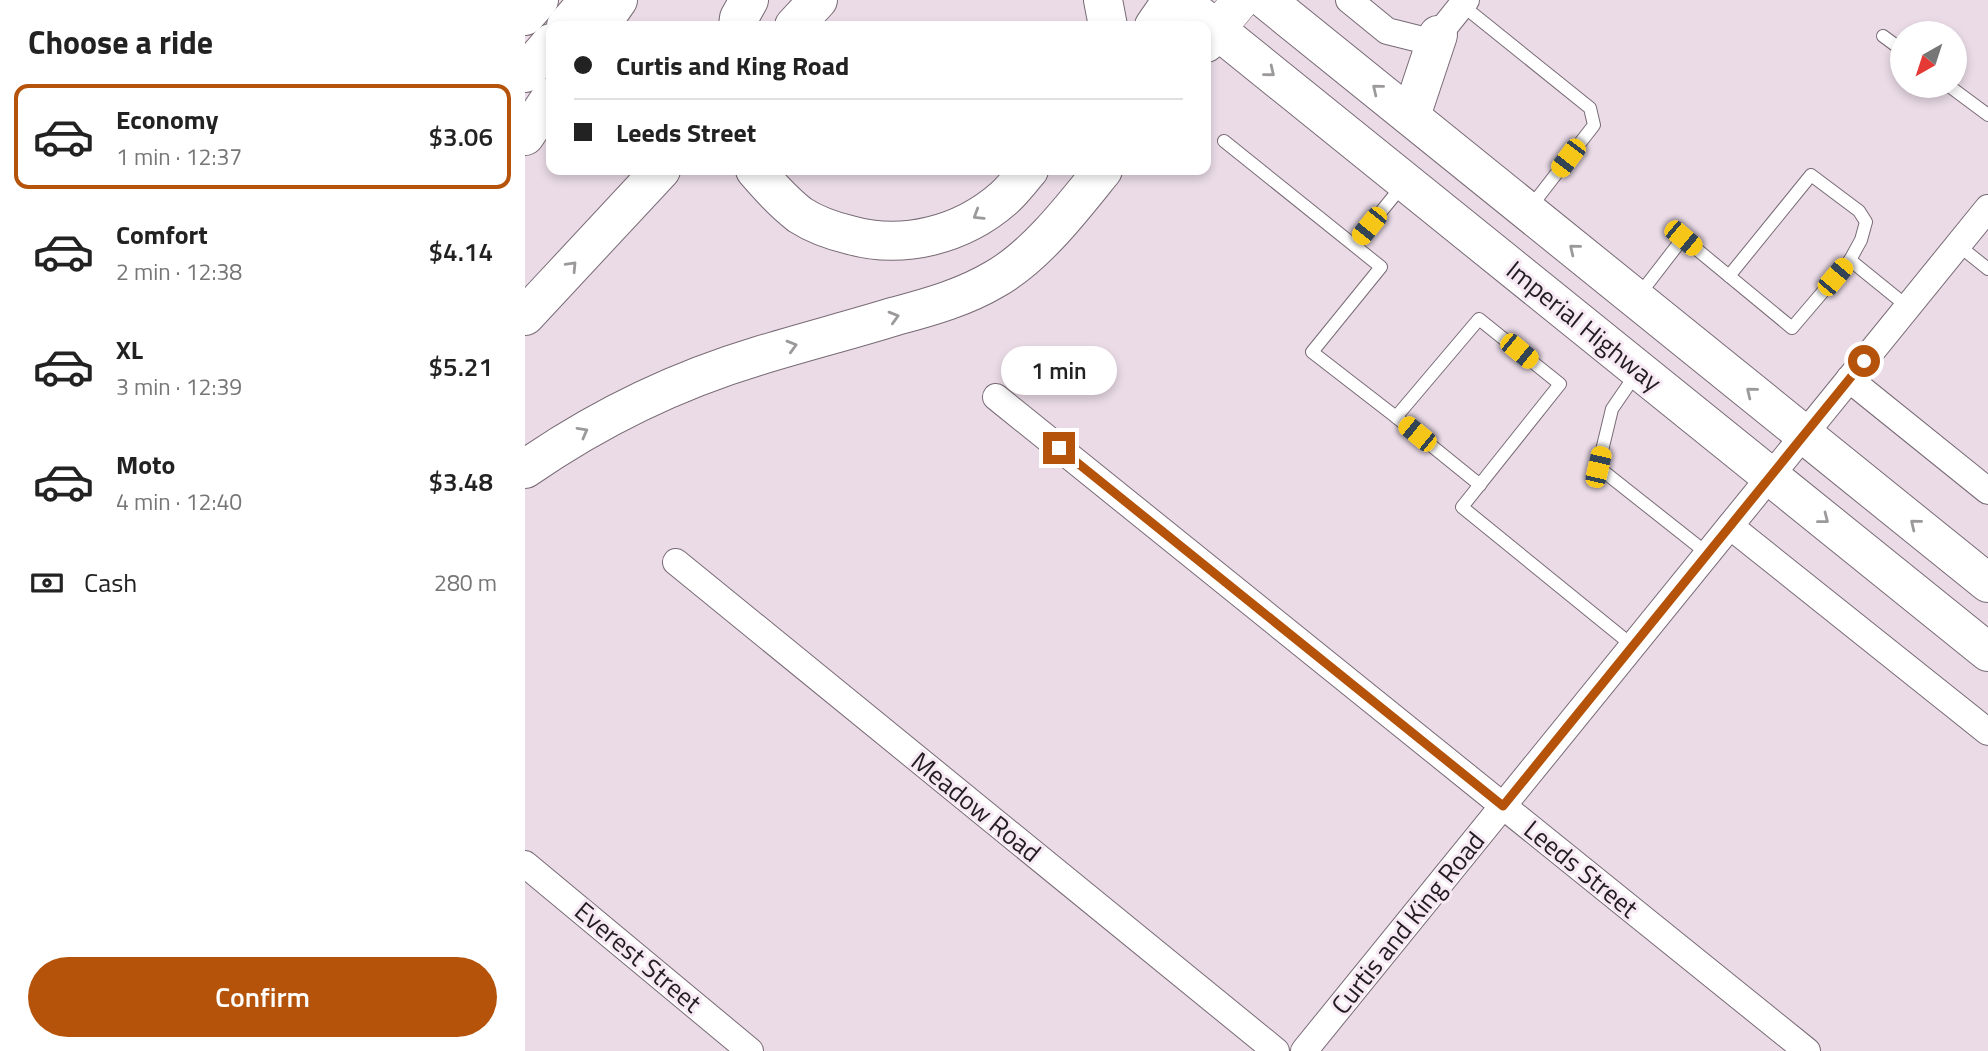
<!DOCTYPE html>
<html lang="en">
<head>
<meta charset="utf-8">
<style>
	body { margin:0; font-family:"Titillium Web",sans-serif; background:#f6f6f6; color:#222; height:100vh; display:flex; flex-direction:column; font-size:26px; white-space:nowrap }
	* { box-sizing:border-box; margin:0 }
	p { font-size:23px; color:#767676 }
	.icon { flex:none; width:38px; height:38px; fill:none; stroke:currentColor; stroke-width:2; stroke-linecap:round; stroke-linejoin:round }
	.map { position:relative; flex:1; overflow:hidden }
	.side { display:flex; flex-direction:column; background:#fff; width:525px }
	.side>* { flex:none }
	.banner { position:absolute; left:21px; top:21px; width:665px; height:154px; border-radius:14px; box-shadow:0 4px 10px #0003; display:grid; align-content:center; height:154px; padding:0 28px; background:#fff }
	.needle { width:46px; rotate:219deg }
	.tools { position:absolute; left:1365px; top:21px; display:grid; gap:14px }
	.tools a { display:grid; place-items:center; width:77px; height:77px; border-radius:50%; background:#fff; box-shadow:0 4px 10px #0003; font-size:35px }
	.end { position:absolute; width:32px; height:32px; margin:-16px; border:9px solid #b45309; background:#fff; box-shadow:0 0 0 4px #fff }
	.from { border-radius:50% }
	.bubble { position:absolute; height:49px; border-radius:24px; background:#fff; box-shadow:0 4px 10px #0003; font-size:23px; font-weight:600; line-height:49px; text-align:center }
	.car { position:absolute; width:21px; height:42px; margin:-21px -10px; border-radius:9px; box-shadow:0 0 5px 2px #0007; background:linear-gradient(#f5c518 24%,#345 0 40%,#f5c518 0 76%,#345 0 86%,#f5c518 0) }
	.banner b { display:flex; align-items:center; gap:24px; height:66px; font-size:26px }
	.banner b+b { border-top:2px solid #e0e0e0 }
	.banner i { width:18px; height:18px; background:#222 }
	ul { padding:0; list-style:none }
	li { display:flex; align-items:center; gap:21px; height:105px; margin:0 14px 10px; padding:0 14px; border:4px solid transparent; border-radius:14px }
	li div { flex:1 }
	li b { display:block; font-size:26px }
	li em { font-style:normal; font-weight:600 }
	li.on { border-color:#b45309 }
	li>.icon { width:63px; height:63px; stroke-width:1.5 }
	h2 { padding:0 28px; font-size:32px; line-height:84px }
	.pay { display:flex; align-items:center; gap:18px; height:77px; padding:0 28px; font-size:26px }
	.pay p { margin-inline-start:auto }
	.primary-button { display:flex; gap:14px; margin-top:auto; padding:14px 28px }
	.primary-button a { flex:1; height:80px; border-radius:42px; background:#b45309; color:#fff; font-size:28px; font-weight:600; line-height:80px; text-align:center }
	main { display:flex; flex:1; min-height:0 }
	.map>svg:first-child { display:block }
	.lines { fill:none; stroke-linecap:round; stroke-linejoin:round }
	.lane-casing { stroke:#786b75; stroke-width:14 }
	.street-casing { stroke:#786b75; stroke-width:28 }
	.secondary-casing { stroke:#786b75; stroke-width:38 }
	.primary-casing { stroke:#786b75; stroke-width:40 }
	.highway-casing { stroke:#786b75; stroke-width:40 }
	.lane { stroke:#fff; stroke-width:12 }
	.street { stroke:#fff; stroke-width:26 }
	.secondary { stroke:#fff; stroke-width:37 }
	.primary { stroke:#fff; stroke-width:38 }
	.highway { stroke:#fff; stroke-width:38 }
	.oneway { stroke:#9c999b }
	.route { stroke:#b45309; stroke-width:9 }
	.labels { text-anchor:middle; stroke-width:6; stroke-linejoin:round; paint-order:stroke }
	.street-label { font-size:26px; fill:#221d21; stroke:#f7e9f4 }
</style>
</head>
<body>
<main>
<section class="side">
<h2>Choose a ride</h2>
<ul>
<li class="on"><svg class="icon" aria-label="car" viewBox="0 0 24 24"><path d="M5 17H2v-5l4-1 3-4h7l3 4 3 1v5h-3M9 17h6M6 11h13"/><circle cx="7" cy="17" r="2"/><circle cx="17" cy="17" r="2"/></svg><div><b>Economy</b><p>1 min · 12:37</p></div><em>$3.06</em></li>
<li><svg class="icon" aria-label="car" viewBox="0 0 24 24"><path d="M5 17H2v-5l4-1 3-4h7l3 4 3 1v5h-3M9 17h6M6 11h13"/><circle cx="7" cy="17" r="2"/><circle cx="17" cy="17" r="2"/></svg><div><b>Comfort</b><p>2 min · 12:38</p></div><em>$4.14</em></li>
<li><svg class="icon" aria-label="car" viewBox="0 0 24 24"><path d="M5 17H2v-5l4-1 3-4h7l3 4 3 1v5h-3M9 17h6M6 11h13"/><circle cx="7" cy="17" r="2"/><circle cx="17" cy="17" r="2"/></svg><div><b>XL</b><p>3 min · 12:39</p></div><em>$5.21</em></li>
<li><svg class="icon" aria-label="car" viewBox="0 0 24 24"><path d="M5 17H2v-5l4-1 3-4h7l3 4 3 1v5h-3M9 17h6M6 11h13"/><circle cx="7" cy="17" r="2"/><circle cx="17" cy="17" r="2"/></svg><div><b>Moto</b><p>4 min · 12:40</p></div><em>$3.48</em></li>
</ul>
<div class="pay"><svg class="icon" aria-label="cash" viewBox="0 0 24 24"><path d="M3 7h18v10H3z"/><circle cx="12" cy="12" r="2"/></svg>Cash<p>280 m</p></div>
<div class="primary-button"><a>Confirm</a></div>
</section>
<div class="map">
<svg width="1463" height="1051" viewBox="0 0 1463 1051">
	<rect width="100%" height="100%" fill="#eadbe7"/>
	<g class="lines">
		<g class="lane-casing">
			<g id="lane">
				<path d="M937 5 1065 108 1069 125 1004 209"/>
				<path d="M1358 36 1377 50"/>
				<path d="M1424 86 1463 115"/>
				<path d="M699 141 856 267 787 352 871 417 954 319 1035 384 937 507 1108 646"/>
				<path d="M829 245 877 186"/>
				<path d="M1433 245 1463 269"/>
				<path d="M1204 276 1286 175 1334 211 1341 222 1336 240 1325 260"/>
				<path d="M1114 295 1158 238 1267 328 1325 260 1383 307"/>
				<path d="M1111 374 1087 409 1073 467 1183 554"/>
				<path d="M871 417 955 485"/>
			</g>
		</g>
		<g class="street-casing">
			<g id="street">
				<path d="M824 0 862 31 898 40 913 35 941 0"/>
				<path d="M1324 379 1463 491"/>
				<path d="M471 397 1282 1051"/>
				<path d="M1205 526 1463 732"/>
				<path d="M151 562 751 1051"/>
				<path d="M0 864 225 1051"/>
				<path d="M779 1051 1463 208"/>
			</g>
		</g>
		<g class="secondary-casing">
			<path id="secondary" d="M692 29 716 0"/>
		</g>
		<g class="primary-casing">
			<g id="primary">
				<path d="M655 0 1463 652"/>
				<path d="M741 0 1463 583"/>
				<path d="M886 116 913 35"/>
			</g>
		</g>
		<g class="highway-casing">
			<g id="highway">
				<path d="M578 0 583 26"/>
				<path d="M0 16 14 0"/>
				<path d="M41 26 64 0"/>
				<path d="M75 26 93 0"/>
				<path d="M213 26 214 18 224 0"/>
				<path d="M269 26 293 0"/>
				<path d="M629 26 647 0"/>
				<path d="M681 43 692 29"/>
				<path d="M0 73 26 43"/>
				<path d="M0 136 26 97"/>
				<path d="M230 170C244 186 258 202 275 215 289 224 308 231 325 235 378 250 437 235 479 198 488 190 496 179 504 170"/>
				<path d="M0 316 136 170"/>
				<path d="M0 469C72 419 150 381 233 356 279 342 325 330 371 316 405 307 440 297 470 279 511 256 549 206 578 170"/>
			</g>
		</g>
		<use href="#lane" class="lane"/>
		<use href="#street" class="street"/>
		<use href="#secondary" class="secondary"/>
		<use href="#primary" class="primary"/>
		<use href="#highway" class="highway"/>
	</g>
	<defs><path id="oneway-chevron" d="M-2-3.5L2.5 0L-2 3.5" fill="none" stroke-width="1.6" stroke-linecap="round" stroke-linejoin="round" transform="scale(1.75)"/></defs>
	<g class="oneway">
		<use href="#oneway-chevron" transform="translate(745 72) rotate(39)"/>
		<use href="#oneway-chevron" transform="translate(852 89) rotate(-141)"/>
		<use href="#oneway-chevron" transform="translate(453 215) rotate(148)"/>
		<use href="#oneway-chevron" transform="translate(1049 249) rotate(-141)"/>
		<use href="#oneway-chevron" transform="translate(47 266) rotate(-47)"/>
		<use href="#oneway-chevron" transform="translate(369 317) rotate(-16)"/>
		<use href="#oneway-chevron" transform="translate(267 346) rotate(-16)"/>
		<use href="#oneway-chevron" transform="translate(1226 392) rotate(-141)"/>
		<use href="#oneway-chevron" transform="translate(58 432) rotate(-29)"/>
		<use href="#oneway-chevron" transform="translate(1299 519) rotate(38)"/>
		<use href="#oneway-chevron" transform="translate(1390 524) rotate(-141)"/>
	</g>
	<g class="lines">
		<path class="route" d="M534 448 978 806 1339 361"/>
	</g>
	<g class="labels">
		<g class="street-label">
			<text transform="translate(1059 326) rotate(39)" y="9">Imperial Highway</text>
			<text transform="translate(451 807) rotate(39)" y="9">Meadow Road</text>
			<text transform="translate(1056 869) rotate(39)" y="9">Leeds Street</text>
			<text transform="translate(883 923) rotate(-51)" y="9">Curtis and King Road</text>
			<text transform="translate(113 957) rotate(40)" y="9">Everest Street</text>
		</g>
	</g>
</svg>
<div class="tools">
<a><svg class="needle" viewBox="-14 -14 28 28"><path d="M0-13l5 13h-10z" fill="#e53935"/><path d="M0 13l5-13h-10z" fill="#767676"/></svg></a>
</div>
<i class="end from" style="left:1339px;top:361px"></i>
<i class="end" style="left:534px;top:448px"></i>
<div class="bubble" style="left:476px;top:346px;width:116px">1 min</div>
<i class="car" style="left:1043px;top:158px;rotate:217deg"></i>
<i class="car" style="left:844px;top:226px;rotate:219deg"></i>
<i class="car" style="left:1158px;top:238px;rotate:130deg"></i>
<i class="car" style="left:1310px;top:277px;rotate:40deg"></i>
<i class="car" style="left:994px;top:351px;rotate:129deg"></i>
<i class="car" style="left:892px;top:434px;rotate:309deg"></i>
<i class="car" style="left:1073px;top:467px;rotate:13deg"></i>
<div class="banner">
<b><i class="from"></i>Curtis and King Road</b>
<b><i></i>Leeds Street</b>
</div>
</div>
</main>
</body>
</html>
